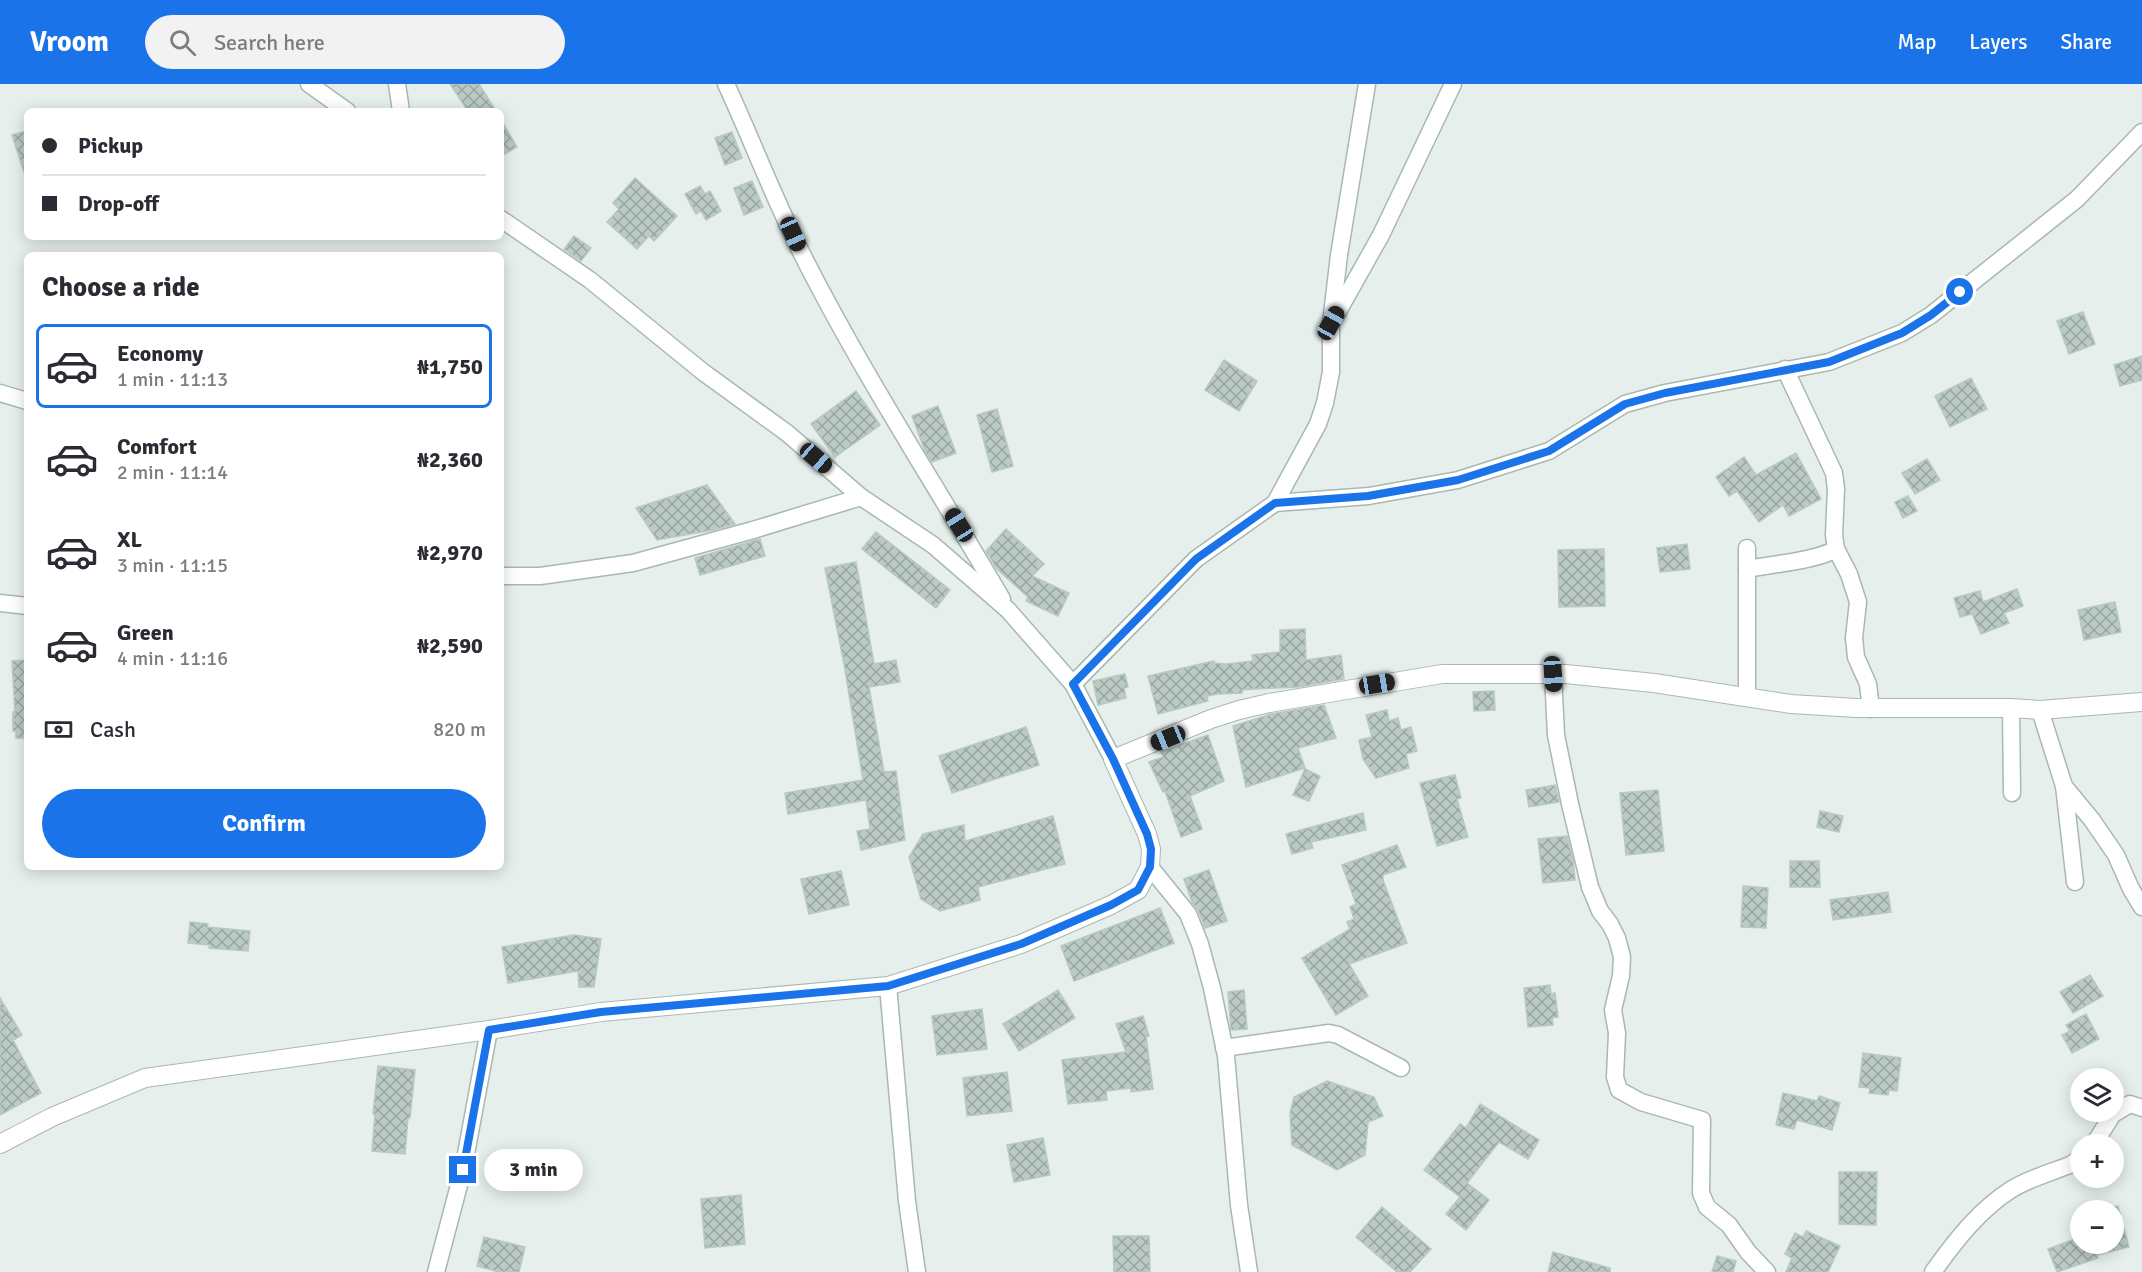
<!DOCTYPE html>
<html lang="en">
<head>
<meta charset="utf-8">
<style>
	body { margin:0; font-family:Signika,sans-serif; background:#f2f2f3; color:#2b2b33; height:100vh; display:flex; flex-direction:column; font-size:22px; white-space:nowrap }
	* { box-sizing:border-box; margin:0 }
	p { font-size:20px; color:#7c7c81 }
	.icon { flex:none; width:33px; height:33px; fill:none; stroke:currentColor; stroke-width:2; stroke-linecap:round; stroke-linejoin:round }
	.map { position:relative; flex:1; overflow:hidden }
	.side { position:absolute; left:24px; top:168px; width:480px; height:618px; display:flex; flex-direction:column; background:#fff; border-radius:9px; box-shadow:0 3px 15px #0003 }
	.side>* { flex:none }
	.hud { position:absolute; left:24px; top:24px; width:480px; height:132px; border-radius:9px; box-shadow:0 3px 15px #0003; display:grid; align-content:center; height:132px; padding:0 18px; background:#fff }
	.tools { position:absolute; left:2070px; top:984px; display:grid; gap:12px }
	.tools a { display:grid; place-items:center; width:54px; height:54px; border-radius:50%; background:#fff; box-shadow:0 3px 15px #0003; font-size:30px }
	.end { position:absolute; width:27px; height:27px; margin:-14px; border:8px solid #1a73e8; background:#fff; box-shadow:0 0 0 3px #fff }
	.from { border-radius:50% }
	.bubble { position:absolute; height:42px; border-radius:21px; background:#fff; box-shadow:0 3px 15px #0003; font-size:20px; font-weight:700; line-height:42px; text-align:center }
	.car { position:absolute; width:18px; height:36px; margin:-18px -9px; border-radius:8px; box-shadow:0 0 4px 2px #0007; background:linear-gradient(#222 24%,#8ab4d8 0 40%,#222 0 76%,#8ab4d8 0 86%,#222 0) }
	.hud b { display:flex; align-items:center; gap:21px; height:57px; font-size:22px }
	.hud b+b { border-top:2px solid #e1e1e2 }
	.hud i { width:15px; height:15px; background:#2b2b33 }
	ul { padding:0; list-style:none }
	li { display:flex; align-items:center; gap:18px; height:84px; margin:0 12px 9px; padding:0 6px; border:3px solid transparent; border-radius:9px }
	li div { flex:1 }
	li b { display:block; font-size:22px }
	li em { font-style:normal; font-weight:700 }
	li.current { border-color:#1a73e8 }
	li>.icon { width:54px; height:54px; stroke-width:1.5 }
	h2 { padding:0 18px; font-size:27px; line-height:72px }
	.pay { display:flex; align-items:center; gap:15px; height:66px; padding:0 18px; font-size:22px }
	.pay p { margin-inline-start:auto }
	.button { display:flex; gap:12px; margin-top:auto; padding:12px 18px }
	.button a { flex:1; height:69px; border-radius:36px; background:#1a73e8; color:#fff; font-size:24px; font-weight:700; line-height:69px; text-align:center }
	header { display:flex; align-items:center; gap:36px; box-sizing:border-box; height:84px; padding:0 30px; background:#1a73e8; color:#fff }
	header strong { font-size:28px }
	nav { display:flex; gap:33px; margin-inline-start:auto; font-size:21px }
	.search { width:420px; height:54px; background:#f2f2f3; display:flex; align-items:center; gap:15px; box-sizing:border-box; padding:0 21px; border-radius:33px; color:#7c7c81; font-size:22px }
	.map>svg:first-child { display:block }
	.building { fill:url(#building-cross-hatch); stroke:#b8c9c2; stroke-width:1.5 }
	.lines { fill:none; stroke-linecap:round; stroke-linejoin:round }
	.minor-casing { stroke:#a8b8b2; stroke-width:19 }
	.tertiary-casing { stroke:#a8b8b2; stroke-width:20 }
	.minor { stroke:#fff; stroke-width:16 }
	.tertiary { stroke:#fff; stroke-width:18 }
	.route { stroke:#1a73e8; stroke-width:8 }
</style>
</head>
<body>
<header>
<strong>Vroom</strong>
<div class="search"><svg class="icon" aria-label="search" viewBox="0 0 24 24"><circle cx="10" cy="10" r="6"/><path d="M15 15l6 6"/></svg>Search here</div>
<nav><a>Map</a><a>Layers</a><a>Share</a></nav>
</header>
<div class="map">
<svg width="2142" height="1188" viewBox="0 0 2142 1188">
	<defs>
		<pattern id="building-cross-hatch" width="8" height="8" patternUnits="userSpaceOnUse" patternTransform="scale(1.5)"><rect width="8" height="8" fill="#bbcac4"/><path d="M0 0l8 8M0 8l8-8" fill="none" stroke="#98a6a0"/></pattern>
	</defs>
	<rect width="100%" height="100%" fill="#e6efeb"/>
	<g class="building">
		<path d="M450 0H479L496 27H468Z"/>
		<path d="M501 36 517 63 501 72Z"/>
		<path d="M27 47V88H24L12 51Z"/>
		<path d="M732 48 742 74 725 81 715 54Z"/>
		<path d="M635 94 677 132 654 157 649 152 637 165 607 138 619 125 613 119Z"/>
		<path d="M752 97 763 123 744 131 734 104Z"/>
		<path d="M700 102 705 110 710 107 721 127 706 136 701 127 696 130 685 110Z"/>
		<path d="M574 152 591 164 581 177 564 165Z"/>
		<path d="M2083 228 2095 260 2069 270 2057 237Z"/>
		<path d="M2142 272V296L2120 302 2114 281Z"/>
		<path d="M1224 276 1257 297 1239 327 1205 306Z"/>
		<path d="M1971 294 1987 325 1950 343 1935 312Z"/>
		<path d="M856 307 880 341 835 373 811 340Z"/>
		<path d="M938 322 956 369 932 378 925 367 912 332Z"/>
		<path d="M997 325 1013 382 992 388 977 331Z"/>
		<path d="M1796 369 1821 415 1789 432 1783 421 1759 438 1737 407 1729 412 1716 393 1744 373 1756 391Z"/>
		<path d="M1927 375 1940 396 1915 410 1902 389Z"/>
		<path d="M707 401 735 440 713 446 657 456 636 424Z"/>
		<path d="M1908 412 1917 427 1903 434 1895 418Z"/>
		<path d="M1006 445 1044 480 1032 492 1069 509 1058 532 1026 517 1028 513 997 485 986 467Z"/>
		<path d="M876 448 950 506 936 524 862 465Z"/>
		<path d="M760 455 765 472 700 491 695 474Z"/>
		<path d="M1687 460 1690 485 1660 488 1657 464Z"/>
		<path d="M1604 465 1605 522 1559 523 1558 466Z"/>
		<path d="M856 478 874 580 896 576 900 598 869 603 884 688 896 687 905 756 861 766 857 747 870 745 866 716 788 730 785 709 863 696 844 580 825 484Z"/>
		<path d="M2017 505 2023 522 2004 529 2009 539 1981 550 1972 530 1960 533 1954 514 1980 507 1983 518Z"/>
		<path d="M2115 518 2121 548 2084 556 2078 526Z"/>
		<path d="M1305 545 1306 576 1341 571 1344 595 1298 603 1254 605 1242 606V609L1218 610 1207 612 1208 617 1158 630 1148 592 1214 577V579L1226 580 1253 577 1252 571 1280 568V546Z"/>
		<path d="M27 576V654H16V647H13V628H15L12 577Z"/>
		<path d="M1125 590 1128 603 1124 604 1126 614 1098 621 1093 597Z"/>
		<path d="M1494 607 1495 626 1474 627 1473 608Z"/>
		<path d="M1324 621 1336 654 1298 664 1305 684 1246 703 1233 642 1271 630Z"/>
		<path d="M1387 626 1389 637 1398 634 1401 646 1411 643 1417 667 1406 670 1409 684 1376 694 1363 675 1359 656 1372 653 1366 631Z"/>
		<path d="M1026 643 1039 681 952 709 939 672Z"/>
		<path d="M1208 651 1224 697 1190 712 1202 745 1181 753 1165 707 1163 708 1149 678 1163 673 1161 668Z"/>
		<path d="M1305 685 1320 692 1309 717 1293 711Z"/>
		<path d="M1455 691 1461 714 1457 715 1468 753 1437 762 1420 699Z"/>
		<path d="M1555 701 1559 718 1529 723 1526 706Z"/>
		<path d="M1658 706 1664 767 1626 771 1620 709Z"/>
		<path d="M1820 727 1843 732 1839 748 1817 743Z"/>
		<path d="M1363 729 1366 746 1311 758 1313 764 1292 770 1286 750Z"/>
		<path d="M1053 732 1065 780 978 803 980 816 940 827 921 815 909 773 923 750 964 741 965 757Z"/>
		<path d="M1567 752 1573 776 1575 796 1543 799 1538 755Z"/>
		<path d="M1397 761 1406 783 1383 791V796L1407 859 1349 880 1368 912 1336 931 1302 874 1350 845 1347 838 1354 835 1350 823 1356 820 1342 781Z"/>
		<path d="M1790 777H1819L1820 803H1790Z"/>
		<path d="M1209 786 1227 837 1205 844 1198 826 1192 818 1184 795Z"/>
		<path d="M841 787 849 821 809 830 801 795Z"/>
		<path d="M1743 802 1768 804 1766 844 1741 843Z"/>
		<path d="M1888 808 1891 828 1833 836 1830 816Z"/>
		<path d="M1160 824 1174 859 1074 897 1061 862Z"/>
		<path d="M190 838 208 840 207 843 250 847 248 867 209 864 210 861 188 859Z"/>
		<path d="M574 851 601 855 594 903H579L578 887 508 899 502 863Z"/>
		<path d="M2090 891 2103 912 2073 929 2060 908Z"/>
		<path d="M1550 901 1551 910 1555 909 1558 933 1552 934 1553 941 1528 943 1524 904Z"/>
		<path d="M1058 906 1075 934 1019 967 1003 940Z"/>
		<path d="M1244 906 1247 945 1231 946 1228 908Z"/>
		<path d="M0 914 22 951 13 956 41 1009 0 1031Z"/>
		<path d="M982 925 987 965 937 971 932 932Z"/>
		<path d="M2086 930 2099 955 2072 969 2062 951 2070 947 2066 941Z"/>
		<path d="M1143 932 1149 952 1146 953 1153 1005 1131 1008V1004L1106 1007 1107 1016 1068 1020 1062 976 1126 968 1116 940Z"/>
		<path d="M1863 969 1901 974 1897 1007 1889 1006 1888 1011 1869 1009 1870 1004 1859 1003Z"/>
		<path d="M378 982 415 986 410 1034H408L405 1070 372 1067 375 1030H373Z"/>
		<path d="M1007 988 1012 1027 967 1032 963 994Z"/>
		<path d="M1327 997 1374 1013 1383 1032 1368 1038 1365 1071 1337 1086 1292 1061 1290 1029 1294 1013Z"/>
		<path d="M1783 1009 1817 1017 1819 1012 1840 1019 1832 1046 1797 1036 1794 1045 1776 1041Z"/>
		<path d="M1480 1020 1539 1056 1528 1075 1499 1058 1467 1099 1489 1116 1466 1146 1446 1130 1460 1113 1424 1086 1460 1040 1466 1044Z"/>
		<path d="M1043 1054 1050 1091 1014 1098 1007 1061Z"/>
		<path d="M1839 1088H1877L1876 1141 1839 1140Z"/>
		<path d="M741 1111 745 1160 705 1164 701 1115Z"/>
		<path d="M2118 1122 2129 1163 2097 1171 2098 1174 2057 1188 2048 1165 2080 1153V1160H2114V1123Z"/>
		<path d="M1382 1123 1431 1165 1410 1188H1397L1356 1153Z"/>
		<path d="M1806 1147 1840 1162 1828 1188H1786L1792 1174 1785 1170 1795 1149 1803 1153Z"/>
		<path d="M1113 1152H1149L1150 1188H1114Z"/>
		<path d="M484 1153 525 1163 519 1188H499L477 1182Z"/>
		<path d="M1553 1168 1610 1184V1188H1548Z"/>
		<path d="M1717 1172 1736 1177 1733 1188H1712Z"/>
	</g>
	<g class="lines">
		<g class="minor-casing">
			<g id="minor">
				<path d="M309 0 347 27"/>
				<path d="M397 0 401 27"/>
				<path d="M726 0C752 56 774 115 802 170 862 289 935 400 1002 515"/>
				<path d="M501 135 590 196 703 288 787 349 861 413 933 461 1008 526 1073 600 1113 675"/>
				<path d="M1336 231 1381 151 1453 0"/>
				<path d="M1785 285 1834 389 1836 405 1834 451 1836 465 1849 490 1858 518 1854 554 1856 573 1868 600 1871 625"/>
				<path d="M0 309 27 317"/>
				<path d="M1275 419 1369 412 1458 396 1549 367 1625 320 1665 309 1829 278 1902 249 1931 231 2077 115 2142 48"/>
				<path d="M1747 485C1772 480 1816 477 1836 465"/>
				<path d="M501 492H540L633 479 753 446 861 413"/>
				<path d="M0 519 27 522"/>
				<path d="M1553 590 1556 651 1570 720 1590 803 1600 827 1610 840 1617 854 1622 873 1621 892 1613 926 1617 949 1615 993 1619 1006 1641 1018 1702 1036 1701 1109 1707 1123 1729 1141 1748 1168 1767 1188"/>
				<path d="M1073 600 1196 475 1275 419 1318 340 1325 319 1331 288V239L1339 171 1367 0"/>
				<path d="M1747 613V464"/>
				<path d="M2011 624 2012 709"/>
				<path d="M2040 626 2064 702 2092 736 2116 771 2131 805 2142 823"/>
				<path d="M2064 702 2075 798"/>
				<path d="M1150 783 1188 830 1200 860 1212 904 1226 972 1239 1121 1249 1188"/>
				<path d="M888 902 907 1117 917 1188"/>
				<path d="M1224 964 1329 949 1338 951 1401 984"/>
				<path d="M2094 1060 2113 1030 2130 1020 2142 1024"/>
				<path d="M436 1188 463 1086 489 946"/>
				<path d="M1933 1188C1955 1157 1980 1125 2012 1105 2030 1094 2053 1088 2072 1080L2080 1074"/>
			</g>
		</g>
		<g class="tertiary-casing">
			<path id="tertiary" d="M0 1060 52 1033 145 994 489 946 601 928 888 902 1021 860 1111 821 1138 806 1150 783 1151 765 1147 750 1113 675 1211 635 1239 626 1269 619 1442 590H1566L1654 599 1791 620 1856 624H2011L2040 626 2142 618"/>
		</g>
		<use href="#minor" class="minor"/>
		<use href="#tertiary" class="tertiary"/>
	</g>
	<g class="lines">
		<path class="route" d="M463 1086 489 946 601 928 888 902 1021 860 1111 821 1138 806 1150 783 1151 765 1147 750 1113 675 1073 600 1196 475 1275 419 1368 412 1458 396 1549 367 1625 320 1665 309 1829 278 1902 249 1931 231 1960 208"/>
	</g>
</svg>
<div class="tools">
<a><svg class="icon" aria-label="layers" viewBox="0 0 24 24"><path d="M12 4l9 5-9 5-9-5zM3 14l9 5 9-5"/></svg></a>
<a>+</a>
<a>−</a>
</div>
<i class="end from" style="left:1960px;top:208px"></i>
<i class="end" style="left:463px;top:1086px"></i>
<div class="bubble" style="left:484px;top:1065px;width:99px">3 min</div>
<i class="car" style="left:793px;top:150px;rotate:156deg"></i>
<i class="car" style="left:1331px;top:239px;rotate:29deg"></i>
<i class="car" style="left:816px;top:374px;rotate:131deg"></i>
<i class="car" style="left:959px;top:441px;rotate:328deg"></i>
<i class="car" style="left:1553px;top:590px;rotate:176deg"></i>
<i class="car" style="left:1377px;top:600px;rotate:81deg"></i>
<i class="car" style="left:1168px;top:654px;rotate:248deg"></i>
<div class="hud">
<b><i class="from"></i>Pickup</b>
<b><i></i>Drop-off</b>
</div>
<section class="side">
<h2>Choose a ride</h2>
<ul>
<li class="current"><svg class="icon" aria-label="car" viewBox="0 0 24 24"><path d="M5 17H2v-5l4-1 3-4h7l3 4 3 1v5h-3M9 17h6M6 11h13"/><circle cx="7" cy="17" r="2"/><circle cx="17" cy="17" r="2"/></svg><div><b>Economy</b><p>1 min · 11:13</p></div><em>₦1,750</em></li>
<li><svg class="icon" aria-label="car" viewBox="0 0 24 24"><path d="M5 17H2v-5l4-1 3-4h7l3 4 3 1v5h-3M9 17h6M6 11h13"/><circle cx="7" cy="17" r="2"/><circle cx="17" cy="17" r="2"/></svg><div><b>Comfort</b><p>2 min · 11:14</p></div><em>₦2,360</em></li>
<li><svg class="icon" aria-label="car" viewBox="0 0 24 24"><path d="M5 17H2v-5l4-1 3-4h7l3 4 3 1v5h-3M9 17h6M6 11h13"/><circle cx="7" cy="17" r="2"/><circle cx="17" cy="17" r="2"/></svg><div><b>XL</b><p>3 min · 11:15</p></div><em>₦2,970</em></li>
<li><svg class="icon" aria-label="car" viewBox="0 0 24 24"><path d="M5 17H2v-5l4-1 3-4h7l3 4 3 1v5h-3M9 17h6M6 11h13"/><circle cx="7" cy="17" r="2"/><circle cx="17" cy="17" r="2"/></svg><div><b>Green</b><p>4 min · 11:16</p></div><em>₦2,590</em></li>
</ul>
<div class="pay"><svg class="icon" aria-label="cash" viewBox="0 0 24 24"><path d="M3 7h18v10H3z"/><circle cx="12" cy="12" r="2"/></svg>Cash<p>820 m</p></div>
<div class="button"><a>Confirm</a></div>
</section>
</div>
</body>
</html>
